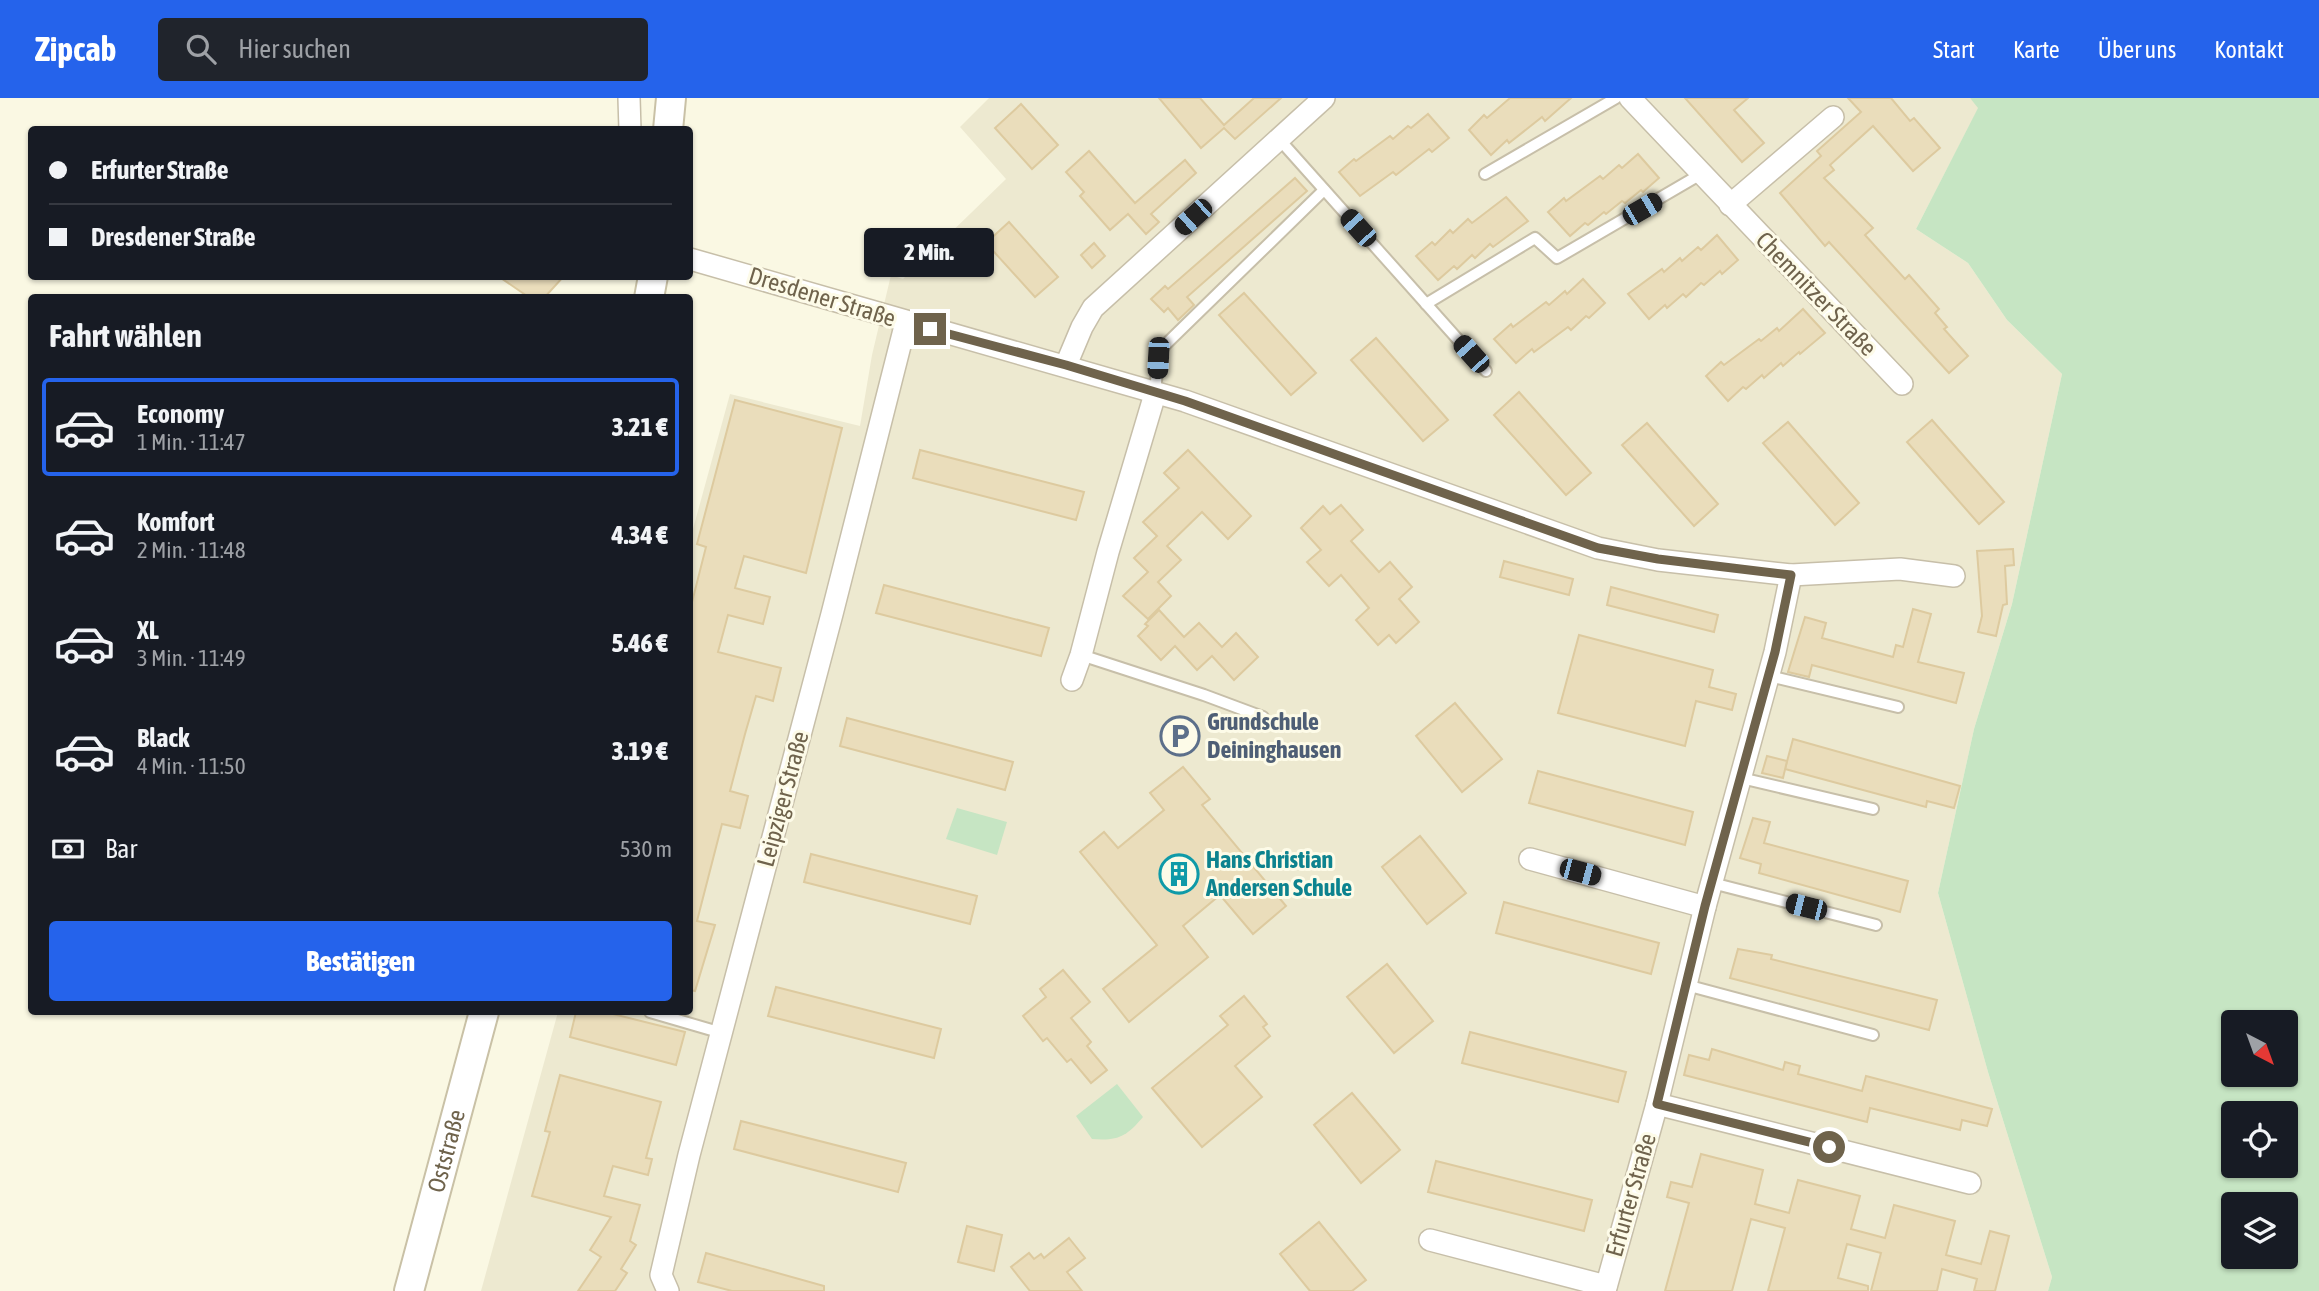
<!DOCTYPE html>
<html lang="de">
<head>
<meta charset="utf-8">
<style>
	body { margin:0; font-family:"Asap Condensed",sans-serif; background:#20242c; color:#f1f3f6; height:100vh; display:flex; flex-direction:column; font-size:26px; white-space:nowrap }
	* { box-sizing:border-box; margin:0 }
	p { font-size:23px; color:#9ea1a6 }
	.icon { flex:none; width:38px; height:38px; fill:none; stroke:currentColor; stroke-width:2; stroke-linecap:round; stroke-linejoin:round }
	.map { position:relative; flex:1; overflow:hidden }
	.side { position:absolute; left:28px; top:196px; width:665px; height:721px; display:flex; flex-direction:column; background:#171b24; border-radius:7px; box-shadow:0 2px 5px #0004 }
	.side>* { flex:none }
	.hud { position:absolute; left:28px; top:28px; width:665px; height:154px; border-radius:7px; box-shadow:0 2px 5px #0004; display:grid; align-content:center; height:154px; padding:0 21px; background:#171b24 }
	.needle { width:46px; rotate:139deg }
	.tools { position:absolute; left:2221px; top:912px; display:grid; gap:14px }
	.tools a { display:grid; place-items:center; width:77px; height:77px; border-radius:7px; background:#171b24; box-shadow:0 2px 5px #0004; font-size:35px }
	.end { position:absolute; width:32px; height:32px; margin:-16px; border:9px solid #6f634c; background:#fff; box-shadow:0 0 0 4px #fff }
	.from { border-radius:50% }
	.bubble { position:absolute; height:49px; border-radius:7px; background:#171b24; box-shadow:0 2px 5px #0004; font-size:23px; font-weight:800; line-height:49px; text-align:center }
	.car { position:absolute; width:21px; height:42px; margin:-21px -10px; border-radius:9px; box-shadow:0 0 5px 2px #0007; background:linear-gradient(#222 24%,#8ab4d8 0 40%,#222 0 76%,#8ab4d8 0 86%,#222 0) }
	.hud b { display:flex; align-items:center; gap:24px; height:66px; font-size:26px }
	.hud b+b { border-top:2px solid #363941 }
	.hud i { width:18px; height:18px; background:#f1f3f6 }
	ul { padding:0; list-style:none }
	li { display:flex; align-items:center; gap:21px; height:98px; margin:0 14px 10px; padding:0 7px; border:4px solid transparent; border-radius:7px }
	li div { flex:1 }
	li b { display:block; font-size:26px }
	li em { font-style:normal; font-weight:800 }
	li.active { border-color:#2563eb }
	li>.icon { width:63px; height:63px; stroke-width:1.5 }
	h2 { padding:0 21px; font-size:32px; line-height:84px }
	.pay { display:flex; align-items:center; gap:18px; height:77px; padding:0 21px; font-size:26px }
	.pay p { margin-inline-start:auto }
	.primary-button { display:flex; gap:14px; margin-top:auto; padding:14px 21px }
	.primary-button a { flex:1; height:80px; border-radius:7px; background:#2563eb; color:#fff; font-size:28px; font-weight:800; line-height:80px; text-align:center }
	header { display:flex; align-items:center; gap:42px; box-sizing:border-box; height:98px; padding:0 35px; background:#2563eb; color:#fff }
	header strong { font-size:33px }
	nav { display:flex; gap:38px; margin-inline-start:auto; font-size:24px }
	.search { width:490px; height:63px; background:#20242c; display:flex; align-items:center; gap:18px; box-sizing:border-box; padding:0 24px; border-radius:7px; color:#9ea1a6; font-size:26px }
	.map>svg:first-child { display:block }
	.residential { fill:#ede9d0 }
	.green { fill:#c6e5c3; fill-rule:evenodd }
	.building { fill:#eaddbb; stroke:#ddca9f; stroke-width:2 }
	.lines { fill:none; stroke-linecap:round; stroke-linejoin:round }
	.lane-casing { stroke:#c7bfa9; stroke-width:14 }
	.street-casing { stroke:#c7bfa9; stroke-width:24 }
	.secondary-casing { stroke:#c9c1a6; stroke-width:32 }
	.lane { stroke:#fff; stroke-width:10 }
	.street { stroke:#fff; stroke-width:21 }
	.secondary { stroke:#fff; stroke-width:28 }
	.route { stroke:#6f634c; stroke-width:9 }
	.labels { text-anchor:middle; stroke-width:6; stroke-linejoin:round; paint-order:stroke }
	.street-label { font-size:24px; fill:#6f634c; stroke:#fdfbe8 }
	.service-label { font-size:24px; font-weight:bold; fill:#4e5e75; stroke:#fdfbe8; text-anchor:start }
	.culture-label { font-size:24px; font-weight:bold; fill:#0d838f; stroke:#fdfbe8; text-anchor:start }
</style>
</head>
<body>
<header>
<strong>Zipcab</strong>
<div class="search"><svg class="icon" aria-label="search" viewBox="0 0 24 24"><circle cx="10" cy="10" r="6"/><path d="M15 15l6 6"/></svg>Hier suchen</div>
<nav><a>Start</a><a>Karte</a><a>Über uns</a><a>Kontakt</a></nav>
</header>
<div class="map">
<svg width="2319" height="1193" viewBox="0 0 2319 1193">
	<rect width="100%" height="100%" fill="#faf8e3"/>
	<path class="residential" d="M989 0H1970L1979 9 1916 131 1968 165 2007 222 2062 276 2012 506 1974 631 1938 795 1988 974 2052 1179 2048 1193H481L558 914H690V442L730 296 860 328 872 257 891 177 903 181 1006 81 960 29Z"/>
	<g class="green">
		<path d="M1970 0H2319V1193H2048L2052 1179 1988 974 1938 795 1974 631 2012 506 2062 276 2007 222 1968 165 1916 131 1978 10ZM2233 924H2286V976H2233ZM2233 1015H2286V1068H2233ZM2233 1106H2286V1158H2233Z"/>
		<path d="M957 710 1007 724 997 757 946 741Z"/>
		<path d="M1117 986 1143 1019C1126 1039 1118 1043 1092 1041L1076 1018Z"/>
	</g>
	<g class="building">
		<path d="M1159 0H1200L1224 27 1254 0H1281L1235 41 1224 30 1201 50Z"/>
		<path d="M1510 0H1571L1545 23 1542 19 1509 45 1507 42 1491 57 1469 32 1484 17 1487 20Z"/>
		<path d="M1685 0H1748L1734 12 1764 45 1742 64Z"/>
		<path d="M1848 0H1891L1910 23 1914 20 1940 50 1913 73 1873 28 1830 67 1834 72 1824 80 1873 130 1865 137 1905 181 1909 177 1939 211 1935 215 1947 229 1944 231 1968 258 1949 275 1829 144 1825 148 1780 95 1821 58 1817 53 1861 14Z"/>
		<path d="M1021 6 1058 47 1032 71 995 30Z"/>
		<path d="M1428 16 1449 40 1432 54 1429 51 1396 77 1393 74 1360 98 1339 74 1354 61 1356 63 1390 38 1393 41 1408 28 1411 30Z"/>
		<path d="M1089 53 1135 105 1185 62 1196 75 1151 116 1159 124 1146 136 1128 116 1110 132 1080 98 1084 94 1066 74Z"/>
		<path d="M1638 56 1659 80 1643 94 1641 92 1625 105 1622 103 1606 116 1604 114 1588 127 1585 125 1570 138 1548 114 1564 100 1566 103 1600 78 1603 81 1619 67 1622 70Z"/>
		<path d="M1295 80 1307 93 1187 199 1194 207 1178 222 1168 210 1164 214 1151 201 1165 188 1168 191Z"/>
		<path d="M1506 99 1528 123 1493 149 1490 146 1475 160 1472 157 1457 171 1454 168 1438 182 1416 158 1432 144 1435 147 1450 132 1453 135 1468 121 1472 125Z"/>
		<path d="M1009 124 1058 179 1035 199 986 145Z"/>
		<path d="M1717 137 1738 162 1722 176 1720 173 1704 187 1701 185 1686 199 1683 196 1667 210 1665 207 1649 221 1628 196 1662 171 1664 174 1680 160 1682 163 1698 149 1701 152Z"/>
		<path d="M1094 145 1105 158 1092 170 1081 157Z"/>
		<path d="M498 178H564L544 200H530Z"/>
		<path d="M1583 181 1605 205 1589 220 1586 218 1571 232 1568 229 1534 254 1532 251 1516 265 1494 241 1511 226 1513 229 1546 204 1549 207 1565 193 1567 196Z"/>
		<path d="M1244 195 1316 275 1291 297 1219 217Z"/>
		<path d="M1803 211 1825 235 1800 256 1799 254 1783 268 1781 265 1764 280 1762 277 1746 291 1743 289 1728 303 1706 278 1721 264 1724 267 1759 241 1761 243 1777 230 1779 233Z"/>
		<path d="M1376 240 1448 322 1423 343 1351 262Z"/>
		<path d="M1519 294 1591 375 1566 397 1494 317Z"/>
		<path d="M735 302 842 330 806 475 744 458 735 490 770 499 763 526 728 517 718 554 781 570 773 603 756 598 745 636 730 693 748 698 740 730 722 726 697 823 715 827 695 893 690 892V512L706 449 697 446Z"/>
		<path d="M1932 322 2004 404 1979 426 1907 344Z"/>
		<path d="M1788 324 1859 405 1835 427 1763 345Z"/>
		<path d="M1647 325 1718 406 1694 428 1622 347Z"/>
		<path d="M920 352 1084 394 1076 422 913 380Z"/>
		<path d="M1188 352 1251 418 1228 441 1202 414 1167 448 1181 462 1158 484 1171 498 1148 521 1123 498 1148 474 1134 460 1157 438 1143 424 1179 390 1164 375Z"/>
		<path d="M1341 407 1363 432 1351 443 1379 474 1390 464 1412 489 1399 501 1419 524 1396 545 1389 537 1378 547 1356 522 1369 510 1341 477 1329 488 1307 464 1321 452 1301 430 1323 408 1330 416Z"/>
		<path d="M2013 451 2014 467 2005 468 2007 506 2003 507 1996 538 1978 534 1982 518 1977 453Z"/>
		<path d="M1504 463 1573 481 1569 497 1500 479Z"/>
		<path d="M884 487 1049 530 1041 558 876 515Z"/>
		<path d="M1611 489 1718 517 1714 534 1607 507Z"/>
		<path d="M1913 511 1931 516 1918 564 1964 575 1956 605 1812 567 1809 579 1788 574 1805 519 1826 525 1822 540 1893 559 1896 547 1903 549Z"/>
		<path d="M1159 512 1184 539 1199 525 1222 549 1236 535 1258 559 1234 582 1212 558 1197 572 1175 548 1161 562 1138 538 1148 528 1145 526Z"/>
		<path d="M1579 537 1713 572 1709 589 1736 596 1732 612 1696 603 1685 648 1558 615Z"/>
		<path d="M1455 605 1502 661 1462 694 1416 638Z"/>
		<path d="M847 620 1013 664 1005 692 840 648Z"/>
		<path d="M1793 641 1960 688 1954 710 1927 703 1926 709 1785 671Z"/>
		<path d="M1767 658 1787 663 1783 680 1762 675Z"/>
		<path d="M1183 669 1210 701 1202 707 1286 808 1253 836 1220 797 1183 828 1208 859 1129 924 1103 891 1157 847 1080 754 1104 734 1118 750 1164 712 1150 695Z"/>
		<path d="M1538 673 1693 714 1685 747 1529 705Z"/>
		<path d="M1753 720 1770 724 1764 745 1908 783 1900 814 1759 775 1761 766 1740 760Z"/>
		<path d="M1420 738 1466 795 1427 826 1382 769Z"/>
		<path d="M811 756 977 798 970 826 804 784Z"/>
		<path d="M1504 804 1659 845 1651 876 1496 835Z"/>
		<path d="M1738 851 1772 857 1771 861 1937 902 1929 932 1730 880Z"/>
		<path d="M1387 866 1433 923 1394 955 1347 899Z"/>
		<path d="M1063 872 1090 904 1071 920 1091 944 1087 948 1107 972 1091 985 1071 961 1067 964 1047 940 1043 943 1023 918 1046 899 1040 891Z"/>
		<path d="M776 889 941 931 934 960 768 918Z"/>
		<path d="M1244 898 1267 926 1263 929 1270 938 1235 968 1262 999 1202 1049 1152 990 1228 927 1220 918Z"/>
		<path d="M576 914H605L685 934 676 967 570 939Z"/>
		<path d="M1470 934 1626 974 1618 1004 1462 965Z"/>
		<path d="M1712 951 1783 972 1785 964 1800 968 1798 976 1862 993 1866 978 1992 1011 1987 1028 1962 1022 1960 1032 1870 1010 1867 1024 1684 977 1689 957 1709 962Z"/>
		<path d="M560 977 661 1004 646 1060 652 1061 648 1077 613 1068 604 1098 640 1107 630 1143 636 1147 621 1171 627 1175 615 1193H578L601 1159 590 1152 611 1119 532 1098 550 1034 545 1033Z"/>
		<path d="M1352 995 1400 1052 1361 1085 1314 1027Z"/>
		<path d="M741 1023 906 1065 898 1094 734 1051Z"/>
		<path d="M1701 1056 1763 1072 1755 1106 1789 1115 1798 1082 1860 1098 1851 1131 1885 1140 1894 1107 1955 1123 1946 1157 1981 1166 1990 1133 2009 1138 1995 1193H1974L1977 1181 1942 1171 1937 1193H1871L1881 1155 1847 1146 1838 1180 1868 1188V1193H1768L1785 1130 1751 1121 1732 1193H1665L1689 1105 1667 1099 1671 1084 1692 1089Z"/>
		<path d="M1436 1063 1592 1102 1584 1133 1428 1094Z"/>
		<path d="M1319 1124 1366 1182 1352 1193H1310L1280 1156Z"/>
		<path d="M967 1128 1002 1137 994 1173 958 1164Z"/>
		<path d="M1069 1140 1085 1160 1067 1174 1082 1193H1030L1011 1169 1029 1155 1034 1161 1041 1156 1044 1160Z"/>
		<path d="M706 1155 824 1188V1193H732L698 1184Z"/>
	</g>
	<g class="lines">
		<g class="lane-casing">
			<g id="lane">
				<path d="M1279 41 1486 273"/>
				<path d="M1485 76 1616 0"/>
				<path d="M1426 206 1535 140 1557 160 1701 76"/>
				<path d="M1155 296 1158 260 1164 248 1324 92"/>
				<path d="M1081 557 1204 597 1263 619"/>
				<path d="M1769 578 1898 609"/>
				<path d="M1741 680 1873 711"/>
				<path d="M1712 785 1876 827"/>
				<path d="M1686 887 1873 937"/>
				<path d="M650 914 722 935"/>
			</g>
		</g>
		<g class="street-casing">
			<g id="street">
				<path d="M629 0 630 32"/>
				<path d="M1630 0 1902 286"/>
				<path d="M1730 107 1833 19"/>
				<path d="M690 161 1185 303 1598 450 1658 462 1791 477 1900 471 1954 478"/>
				<path d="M1066 267 1082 229 1093 210 1324 0"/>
				<path d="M1072 582 1081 557 1108 454 1155 296"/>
				<path d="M1530 761 1705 809"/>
				<path d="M1657 1006 1970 1085"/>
				<path d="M1430 1142 1606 1188"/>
				<path d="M668 1193 661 1177 689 1057 832 516 906 224"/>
				<path d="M1605 1193 1657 1006 1705 809 1775 554 1791 477"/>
			</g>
		</g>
		<g class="secondary-casing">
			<g id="secondary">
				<path d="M668 32 671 0"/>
				<path d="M649 200 653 178"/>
				<path id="s1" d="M409 1193 484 914"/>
			</g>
		</g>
		<use href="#lane" class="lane"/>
		<use href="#street" class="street"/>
		<use href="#secondary" class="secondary"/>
	</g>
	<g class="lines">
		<path class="route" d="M930 231 1066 267 1185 303 1598 450 1658 461 1791 477 1775 554 1705 808 1657 1006 1829 1049"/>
	</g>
	<defs>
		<g id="parking-ring" transform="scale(2.0125)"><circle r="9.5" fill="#fdfbe8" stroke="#5c6f8a" stroke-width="1.5"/><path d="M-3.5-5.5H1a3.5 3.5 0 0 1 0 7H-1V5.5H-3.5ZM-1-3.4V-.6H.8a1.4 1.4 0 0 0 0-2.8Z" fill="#5c6f8a"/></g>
		<g id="building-ring" transform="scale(2.0125)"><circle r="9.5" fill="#fdfbe8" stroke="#0f9aa8" stroke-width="1.5"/><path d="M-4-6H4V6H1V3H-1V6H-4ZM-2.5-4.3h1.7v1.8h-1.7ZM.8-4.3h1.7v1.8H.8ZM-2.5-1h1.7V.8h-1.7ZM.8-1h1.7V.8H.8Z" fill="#0f9aa8"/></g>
	</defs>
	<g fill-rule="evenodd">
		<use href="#parking-ring" x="1180" y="638"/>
		<use href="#building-ring" x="1179" y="776"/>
	</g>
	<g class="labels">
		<g class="street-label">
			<text transform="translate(1816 196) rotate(46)" y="8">Chemnitzer Straße</text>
			<text transform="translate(822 199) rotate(17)" y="8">Dresdener Straße</text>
			<text transform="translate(783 701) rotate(-75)" y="8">Leipziger Straße</text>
			<text dy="8" stroke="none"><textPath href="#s1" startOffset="145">Oststraße</textPath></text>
			<text transform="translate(1631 1097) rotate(-74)" y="8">Erfurter Straße</text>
		</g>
		<g class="service-label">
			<text x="1207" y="632">Grundschule<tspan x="1207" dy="28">Deininghausen</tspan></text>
		</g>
		<g class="culture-label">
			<text x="1206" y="770">Hans Christian<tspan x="1206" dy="28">Andersen Schule</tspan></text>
		</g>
	</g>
</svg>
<div class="tools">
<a><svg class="needle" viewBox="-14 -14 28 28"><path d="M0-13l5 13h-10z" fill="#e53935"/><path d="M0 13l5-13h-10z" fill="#9ea1a6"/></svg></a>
<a><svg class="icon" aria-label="locate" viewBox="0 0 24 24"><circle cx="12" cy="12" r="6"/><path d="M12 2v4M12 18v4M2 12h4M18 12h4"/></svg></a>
<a><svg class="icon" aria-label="layers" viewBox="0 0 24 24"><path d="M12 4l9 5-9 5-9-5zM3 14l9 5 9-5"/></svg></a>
</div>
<i class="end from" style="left:1829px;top:1049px"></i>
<i class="end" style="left:930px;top:231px"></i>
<div class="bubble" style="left:864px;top:130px;width:130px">2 Min.</div>
<i class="car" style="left:1642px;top:111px;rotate:60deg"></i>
<i class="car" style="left:1193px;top:119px;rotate:228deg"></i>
<i class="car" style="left:1358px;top:130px;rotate:318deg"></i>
<i class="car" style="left:1471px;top:256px;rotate:318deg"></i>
<i class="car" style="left:1158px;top:260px;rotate:183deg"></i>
<i class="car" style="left:1580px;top:774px;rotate:105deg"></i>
<i class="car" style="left:1806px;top:809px;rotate:284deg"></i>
<div class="hud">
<b><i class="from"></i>Erfurter Straße</b>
<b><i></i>Dresdener Straße</b>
</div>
<section class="side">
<h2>Fahrt wählen</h2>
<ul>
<li class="active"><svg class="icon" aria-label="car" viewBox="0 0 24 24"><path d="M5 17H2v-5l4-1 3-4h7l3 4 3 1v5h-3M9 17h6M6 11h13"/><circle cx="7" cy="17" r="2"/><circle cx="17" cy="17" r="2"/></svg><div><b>Economy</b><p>1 Min. · 11:47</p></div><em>3.21 €</em></li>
<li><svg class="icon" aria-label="car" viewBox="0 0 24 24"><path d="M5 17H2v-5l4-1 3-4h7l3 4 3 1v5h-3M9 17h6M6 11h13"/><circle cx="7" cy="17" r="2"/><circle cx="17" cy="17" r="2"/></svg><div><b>Komfort</b><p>2 Min. · 11:48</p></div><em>4.34 €</em></li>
<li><svg class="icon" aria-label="car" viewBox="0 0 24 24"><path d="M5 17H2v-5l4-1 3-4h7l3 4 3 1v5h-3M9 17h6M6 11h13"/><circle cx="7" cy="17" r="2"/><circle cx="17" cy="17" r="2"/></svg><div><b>XL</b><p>3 Min. · 11:49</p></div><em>5.46 €</em></li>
<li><svg class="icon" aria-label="car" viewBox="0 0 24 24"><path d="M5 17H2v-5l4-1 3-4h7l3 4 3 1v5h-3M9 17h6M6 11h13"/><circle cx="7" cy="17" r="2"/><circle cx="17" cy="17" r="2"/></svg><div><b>Black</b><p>4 Min. · 11:50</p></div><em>3.19 €</em></li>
</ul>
<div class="pay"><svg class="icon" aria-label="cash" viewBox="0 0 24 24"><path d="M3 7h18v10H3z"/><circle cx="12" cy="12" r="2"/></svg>Bar<p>530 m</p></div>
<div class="primary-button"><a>Bestätigen</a></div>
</section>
</div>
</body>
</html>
